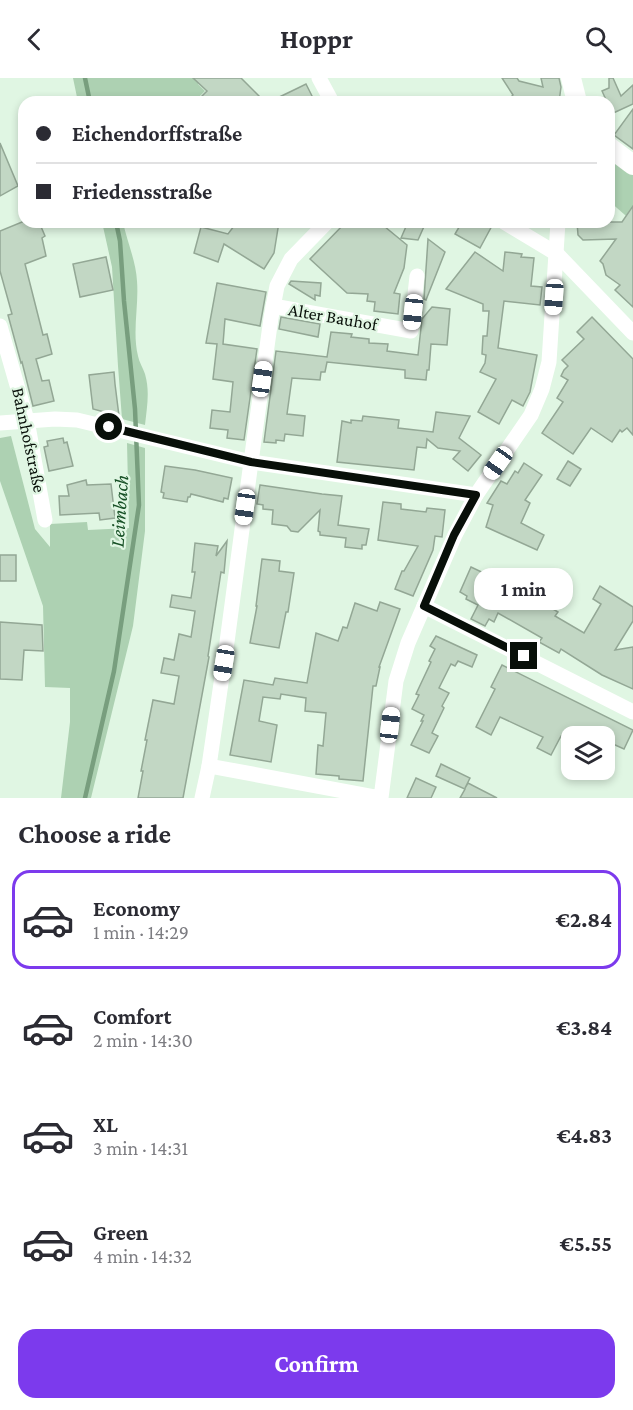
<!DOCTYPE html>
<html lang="en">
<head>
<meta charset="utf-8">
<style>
	body { margin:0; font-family:"Crimson Pro",serif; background:#f7f7f7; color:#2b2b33; height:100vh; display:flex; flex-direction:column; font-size:22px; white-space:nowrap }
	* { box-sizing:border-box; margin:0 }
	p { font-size:20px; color:#7c7c81 }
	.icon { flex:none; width:33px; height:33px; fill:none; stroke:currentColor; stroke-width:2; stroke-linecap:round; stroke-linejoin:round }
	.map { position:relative; height:720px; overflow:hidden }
	.details { display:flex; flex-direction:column; background:#fff; flex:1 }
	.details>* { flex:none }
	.top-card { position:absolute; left:18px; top:18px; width:597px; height:132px; border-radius:18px; box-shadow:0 3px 9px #0003; display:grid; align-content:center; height:132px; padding:0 18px; background:#fff }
	.tools { position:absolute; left:561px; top:648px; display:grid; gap:12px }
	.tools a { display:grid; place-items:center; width:54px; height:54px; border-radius:12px; background:#fff; box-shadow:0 3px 9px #0003; font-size:30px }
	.end { position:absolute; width:27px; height:27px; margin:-14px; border:8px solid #080f09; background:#fff; box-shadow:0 0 0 3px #fff }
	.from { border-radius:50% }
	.bubble { position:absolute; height:42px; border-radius:18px; background:#fff; box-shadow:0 3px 9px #0003; font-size:20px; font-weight:700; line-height:42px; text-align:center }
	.car { position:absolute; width:18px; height:36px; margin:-18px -9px; border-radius:8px; box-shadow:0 0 4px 2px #0007; background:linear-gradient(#fff 24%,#345 0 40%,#fff 0 76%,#345 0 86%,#fff 0) }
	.top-card b { display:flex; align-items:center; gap:21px; height:57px; font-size:22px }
	.top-card b+b { border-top:2px solid #e1e1e2 }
	.top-card i { width:15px; height:15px; background:#2b2b33 }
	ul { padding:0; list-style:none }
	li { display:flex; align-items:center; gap:18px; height:99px; margin:0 12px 9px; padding:0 6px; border:3px solid transparent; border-radius:18px }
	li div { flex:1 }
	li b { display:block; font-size:22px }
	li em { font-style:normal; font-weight:700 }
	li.on { border-color:#7c3aed }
	li>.icon { width:54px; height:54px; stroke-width:1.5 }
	h2 { padding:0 18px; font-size:27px; line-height:72px }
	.button { display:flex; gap:12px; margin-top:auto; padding:12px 18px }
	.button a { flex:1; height:69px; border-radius:18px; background:#7c3aed; color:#fff; font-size:24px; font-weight:700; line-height:69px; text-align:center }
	header { display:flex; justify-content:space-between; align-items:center; height:78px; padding:0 18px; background:#fff; font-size:27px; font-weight:700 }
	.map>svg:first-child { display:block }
	.green { fill:#add1b2 }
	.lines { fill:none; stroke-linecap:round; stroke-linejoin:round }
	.stream { stroke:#789e7e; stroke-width:4.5 }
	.building { fill:#c2d7c4; stroke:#93a795; stroke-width:1.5 }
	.minor { stroke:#fff; stroke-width:15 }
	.tertiary { stroke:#fff; stroke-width:20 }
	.route { stroke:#080f09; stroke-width:8 }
	.labels { text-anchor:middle; stroke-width:4.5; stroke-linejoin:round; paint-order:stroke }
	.street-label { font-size:18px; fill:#080f09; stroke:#e0f6e3 }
	.water-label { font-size:20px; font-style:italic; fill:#165025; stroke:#e0f6e3 }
</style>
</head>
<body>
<header><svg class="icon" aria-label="back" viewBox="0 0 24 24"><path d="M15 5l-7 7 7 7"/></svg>Hoppr<svg class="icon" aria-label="search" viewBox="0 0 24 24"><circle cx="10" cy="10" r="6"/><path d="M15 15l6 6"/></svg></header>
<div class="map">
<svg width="633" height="720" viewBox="0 0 633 720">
	<rect width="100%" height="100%" fill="#e0f6e3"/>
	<g class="green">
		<path d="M73 0H203L198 6 205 13 197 21 199 24H78Z"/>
		<path d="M609 82 624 89 633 96V144L609 123Z"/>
		<path d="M102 144H123C127 164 136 183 137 203 139 228 132 253 138 278 139 284 143 290 145 296 150 313 147 329 145 347L122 341 118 288 112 189Z"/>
		<path d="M11 358 35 451 50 469V446L87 444 88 452 129 450 127 365 145 370V453L133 548 91 720H61L70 644V610L45 609 43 528 0 403V360Z"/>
	</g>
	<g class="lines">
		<g class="stream">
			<path d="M85 0 90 24"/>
			<path d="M85 720 114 593 139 427 135 331 124 223 120 163 116 144"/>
		</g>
	</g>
	<g class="building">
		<path d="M193 0H241L265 24H196L207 13Z"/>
		<path d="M502 0H517L519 3 543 9 541 0H559L561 9 559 24H506L513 17Z"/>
		<path d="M609 0H613L621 18 633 7V26L609 37V24H607L602 13 609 10Z"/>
		<path d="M306 6 315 24H269L298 10Z"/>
		<path d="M633 31V71L614 57Z"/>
		<path d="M0 65 18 108 0 118Z"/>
		<path d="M633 128V229L615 212 620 207 606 197 603 186 600 183 616 161 583 162 578 157 577 144H622Z"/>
		<path d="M22 144H39L45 158 42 160 46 178 25 186 43 257 47 256 52 276 36 281 42 303 49 302 54 323 33 328 22 284 21 285 8 237 12 236 0 193V153Z"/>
		<path d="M237 144H279L274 175 264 191 224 166 218 184 194 175 201 149 228 156Z"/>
		<path d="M346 144H379L407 167 404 190 394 215 400 216 398 236 374 233 375 224 367 223 368 216 347 215 310 181Z"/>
		<path d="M408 144H426L418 162 401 160Z"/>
		<path d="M462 144H494L480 170 455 156Z"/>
		<path d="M428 161 445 174 426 222 424 221Z"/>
		<path d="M475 174 503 193 505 174 522 176 521 179 534 180 531 208 542 209 540 227 504 223 498 270 537 277 530 314 523 328 512 322 499 346 478 334 496 301 480 294 485 285 486 277 482 276 483 258H487L489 233H483V226L446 211Z"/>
		<path d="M106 179 113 212 80 219 73 186Z"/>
		<path d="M291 203 321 205 320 218 315 217V222L289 206Z"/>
		<path d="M217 205 266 214 260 248 225 241 223 266 257 271 244 362 227 360 228 352 210 350 212 332 230 334 233 304 213 301 217 266 206 265Z"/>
		<path d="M432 229 450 231 447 267 431 266 429 292H427L426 302 405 300V292L327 284 325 294H321L320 302 292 300 287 336 305 338 303 358 285 356 284 363 276 362V365L264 364 276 273 327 279 331 254 352 256 351 259 369 261V265L388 266 387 273 418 277 422 241Z"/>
		<path d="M281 239 320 246 318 259 279 251Z"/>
		<path d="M592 239 633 281V357L627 350 622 354 620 352 612 364 591 350 573 376 542 355 563 324 557 320 568 302 561 298 564 292 568 288 562 282 584 261 577 254Z"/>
		<path d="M114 294 115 306 119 338 93 331 89 297Z"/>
		<path d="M436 334 470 338 459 360 481 377 468 393 453 381 460 373 438 370 427 361 426 370 417 369 414 392 337 384 342 343 351 345V342L362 343 363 338 399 342 398 350 433 354Z"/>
		<path d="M63 360 64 365 67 364 73 388 49 393 44 369 48 368 47 363Z"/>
		<path d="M568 383 581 391 570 408 557 401Z"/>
		<path d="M524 385 542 397 525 422 530 425 521 445 544 457 537 472 486 449 493 427 487 425 501 403 507 406 515 393 518 395Z"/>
		<path d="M165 388 195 392 232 400 228 421 224 420 223 424 191 416 190 419H188L187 424 163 420 164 415 161 414Z"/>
		<path d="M86 402 87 407 111 406 115 440 100 442 99 435 60 437 59 418H69L67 407Z"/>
		<path d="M260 407 322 416 342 418 338 447 369 451 366 467H362V471L345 469 346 460 320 457V454L318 453 320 432 298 454 291 453 287 448 272 446 273 432 263 431V427L257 426Z"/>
		<path d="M383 424 401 426V431L426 434 427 430 445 432 442 459 435 458 433 472 413 518 395 511 402 493H404L418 468 378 462Z"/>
		<path d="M227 463 224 495 221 494 208 578 209 579 183 720H138L143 693H141L147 662H145L153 622 174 626 179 598 161 595 164 580 174 582 179 556 191 559 195 533 170 529 172 517 191 520 195 494H192L195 465 218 468 216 478Z"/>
		<rect x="0" y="477" width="16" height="26"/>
		<path d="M262 481 280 483 279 493 294 495 288 534H286L279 570 250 565 257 528H256Z"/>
		<path d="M471 489 488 497 486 501 489 503 518 517 519 516 531 523 533 519 558 534 555 538 584 555 601 526 593 521 600 508 633 529V543L615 572 633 569V611L602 597 561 571 559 575 539 564 542 560 498 535 494 544 489 541 485 548 471 541 478 527 466 521 467 518 460 514Z"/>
		<path d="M380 524 400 531 379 589H380L376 608H373L363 703 339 701V698L316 696 318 667 323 668 326 635 305 633 306 620 281 616 280 621 263 619 259 643 277 647 271 684 230 677 244 602 273 607 275 600 307 605 316 555 338 563 343 549 347 550 355 525 377 533Z"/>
		<path d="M0 544 42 547 43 573 24 572 22 602 0 601Z"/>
		<path d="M436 558 477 577 472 589 458 583 455 588 451 586 439 610 449 615 442 628 444 630 432 655 438 658 429 675 411 667 423 643H421L424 637 412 631 419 617 416 616 431 584 429 583 435 571 430 568Z"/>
		<path d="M502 587 633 652 624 671 604 662V658H561L551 677 537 670 543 659 500 639 491 657 476 649 495 611 491 609Z"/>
		<path d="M441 686 470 700 465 710 468 705 497 720H460L465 711 436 698Z"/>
		<path d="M416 700 436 709 431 720H407Z"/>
	</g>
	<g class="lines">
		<g class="minor">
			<path d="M319 0 332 24"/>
			<path d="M504 144 557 176 633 255"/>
			<path d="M273 228 411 253 417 198"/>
			<path d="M0 248 27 342 45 442"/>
			<path d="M0 345 55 341 77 342 251 384 476 417"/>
			<path d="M424 528 633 634"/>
			<path d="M209 688 381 720 396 603 408 565 455 457 476 417 531 337 542 311 549 284 558 144"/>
			<path d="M202 720 209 688 227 564 251 384 271 240 277 208 291 181 327 144"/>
		</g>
		<g class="tertiary">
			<path d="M571 0 577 24"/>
			<path d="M609 69 633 87"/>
		</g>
	</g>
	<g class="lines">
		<path class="route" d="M109 349 251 384 476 417 454 457 424 528 524 578"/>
	</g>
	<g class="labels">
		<g class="street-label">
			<text transform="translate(333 239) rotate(10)" y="6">Alter Bauhof</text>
			<text transform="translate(29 362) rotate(78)" y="6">Bahnhofstraße</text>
		</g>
		<g class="water-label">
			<text transform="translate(119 433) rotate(-86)" y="7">Leimbach</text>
		</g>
	</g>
</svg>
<div class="tools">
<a><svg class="icon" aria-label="layers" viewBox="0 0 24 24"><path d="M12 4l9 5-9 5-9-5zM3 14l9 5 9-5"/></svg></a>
</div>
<i class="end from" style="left:109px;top:349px"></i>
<i class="end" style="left:524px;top:578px"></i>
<div class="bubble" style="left:474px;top:490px;width:99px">1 min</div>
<i class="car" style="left:554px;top:219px;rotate:184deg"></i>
<i class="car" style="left:413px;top:234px;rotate:186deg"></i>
<i class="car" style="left:262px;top:301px;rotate:8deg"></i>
<i class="car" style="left:498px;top:385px;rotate:215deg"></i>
<i class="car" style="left:245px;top:429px;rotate:188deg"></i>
<i class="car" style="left:224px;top:585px;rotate:189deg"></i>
<i class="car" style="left:390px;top:647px;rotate:7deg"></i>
<div class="top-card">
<b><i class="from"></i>Eichendorffstraße</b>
<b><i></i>Friedensstraße</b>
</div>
</div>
<section class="details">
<h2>Choose a ride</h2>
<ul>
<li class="on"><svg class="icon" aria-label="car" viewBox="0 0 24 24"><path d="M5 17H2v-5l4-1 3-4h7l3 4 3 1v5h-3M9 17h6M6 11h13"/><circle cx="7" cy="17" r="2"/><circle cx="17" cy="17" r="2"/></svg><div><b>Economy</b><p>1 min · 14:29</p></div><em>€2.84</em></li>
<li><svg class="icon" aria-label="car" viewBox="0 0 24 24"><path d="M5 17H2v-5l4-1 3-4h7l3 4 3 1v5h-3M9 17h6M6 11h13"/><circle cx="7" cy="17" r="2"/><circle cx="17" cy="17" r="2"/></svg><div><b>Comfort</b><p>2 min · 14:30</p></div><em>€3.84</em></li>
<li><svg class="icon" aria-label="car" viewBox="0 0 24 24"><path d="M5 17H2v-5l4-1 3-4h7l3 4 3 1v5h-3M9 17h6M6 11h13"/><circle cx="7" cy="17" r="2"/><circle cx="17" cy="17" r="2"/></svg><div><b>XL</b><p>3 min · 14:31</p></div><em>€4.83</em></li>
<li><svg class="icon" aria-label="car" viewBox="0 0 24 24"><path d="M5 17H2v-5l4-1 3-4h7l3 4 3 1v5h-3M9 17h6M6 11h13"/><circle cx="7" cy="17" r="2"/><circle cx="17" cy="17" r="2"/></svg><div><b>Green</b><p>4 min · 14:32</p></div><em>€5.55</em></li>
</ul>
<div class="button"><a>Confirm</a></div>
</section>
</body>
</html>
